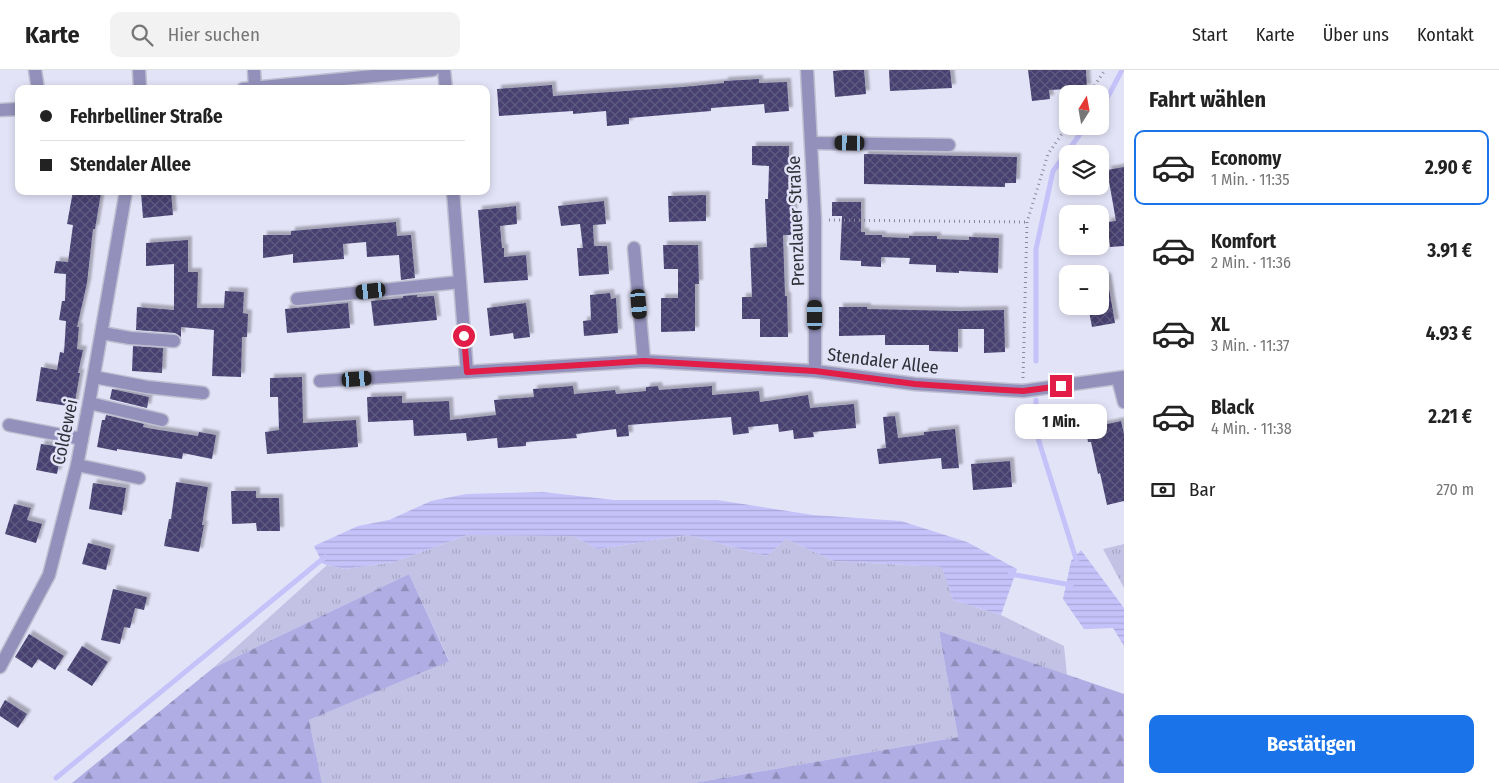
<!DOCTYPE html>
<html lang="de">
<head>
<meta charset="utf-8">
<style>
	body { margin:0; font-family:"Fira Sans Condensed",sans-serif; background:#f2f2f2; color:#222; height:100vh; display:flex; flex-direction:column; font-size:19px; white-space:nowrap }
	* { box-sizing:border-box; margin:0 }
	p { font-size:16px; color:#767676 }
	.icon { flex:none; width:28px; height:28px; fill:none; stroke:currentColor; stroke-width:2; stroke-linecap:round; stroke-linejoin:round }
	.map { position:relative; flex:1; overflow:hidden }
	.side { display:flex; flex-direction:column; background:#fff; width:375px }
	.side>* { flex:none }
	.top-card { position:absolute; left:15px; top:15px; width:475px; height:110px; border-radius:10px; box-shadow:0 2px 8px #0003; display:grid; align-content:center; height:110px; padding:0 25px; background:#fff }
	.needle { width:32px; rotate:11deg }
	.tools { position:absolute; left:1059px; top:15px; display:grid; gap:10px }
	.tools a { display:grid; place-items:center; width:50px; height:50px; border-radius:10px; background:#fff; box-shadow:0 2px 8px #0003; font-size:25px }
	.end { position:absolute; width:22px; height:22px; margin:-11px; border:6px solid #e11d48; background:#fff; box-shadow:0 0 0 2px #fff }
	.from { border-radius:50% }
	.bubble { position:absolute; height:35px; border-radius:10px; background:#fff; box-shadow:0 2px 8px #0003; font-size:16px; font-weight:700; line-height:35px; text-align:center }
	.car { position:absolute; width:15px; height:30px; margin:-15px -8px; border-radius:6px; box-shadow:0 0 4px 1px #0007; background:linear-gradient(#222 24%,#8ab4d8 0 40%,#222 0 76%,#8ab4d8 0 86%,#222 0) }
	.top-card b { display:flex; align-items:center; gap:18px; height:48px; font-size:19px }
	.top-card b+b { border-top:1px solid #e0e0e0 }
	.top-card i { width:12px; height:12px; background:#222 }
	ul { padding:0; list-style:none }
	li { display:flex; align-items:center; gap:15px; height:75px; margin:0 10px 8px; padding:0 15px; border:2px solid transparent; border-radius:10px }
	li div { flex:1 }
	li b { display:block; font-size:19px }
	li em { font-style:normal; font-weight:700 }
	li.current { border-color:#1a73e8 }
	li>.icon { width:45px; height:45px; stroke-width:1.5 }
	h2 { padding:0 25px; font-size:22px; line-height:60px }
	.pay { display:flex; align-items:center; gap:12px; height:55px; padding:0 25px; font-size:19px }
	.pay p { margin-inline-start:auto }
	.primary-button { display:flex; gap:10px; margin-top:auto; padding:10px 25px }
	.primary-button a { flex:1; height:58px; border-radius:10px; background:#1a73e8; color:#fff; font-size:20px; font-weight:700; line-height:58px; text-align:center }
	header { display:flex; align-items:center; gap:30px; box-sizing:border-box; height:70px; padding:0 25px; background:#fff; border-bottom:1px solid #e0e0e0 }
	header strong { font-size:24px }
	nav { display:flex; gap:28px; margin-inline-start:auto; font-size:18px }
	.search { width:350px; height:45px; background:#f2f2f2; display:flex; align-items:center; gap:12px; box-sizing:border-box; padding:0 18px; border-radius:10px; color:#767676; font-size:19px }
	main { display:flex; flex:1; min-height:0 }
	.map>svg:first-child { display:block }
	.grass { fill:url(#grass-tufts) }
	.forest { fill:url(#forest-firs) }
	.water { fill:url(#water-rules) }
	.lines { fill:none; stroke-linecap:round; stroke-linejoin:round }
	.stream { stroke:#c5c2fa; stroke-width:5 }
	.building { fill:url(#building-cross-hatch); filter:url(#shadow) }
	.minor-casing { stroke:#bfbfd2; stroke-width:15 }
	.path { stroke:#888897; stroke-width:3; stroke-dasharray:1 4; stroke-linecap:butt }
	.minor { stroke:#9391bb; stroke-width:12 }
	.route { stroke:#e11d48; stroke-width:6 }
	.labels { text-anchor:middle; stroke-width:5; stroke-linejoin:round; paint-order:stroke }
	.street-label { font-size:18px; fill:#303038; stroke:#e3e3f8 }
</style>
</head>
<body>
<header>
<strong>Karte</strong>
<div class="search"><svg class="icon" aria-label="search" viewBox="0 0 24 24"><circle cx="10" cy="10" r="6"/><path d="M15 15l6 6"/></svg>Hier suchen</div>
<nav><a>Start</a><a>Karte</a><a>Über uns</a><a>Kontakt</a></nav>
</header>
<main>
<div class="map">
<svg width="1124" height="713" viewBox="0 0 1124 713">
	<defs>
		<pattern id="grass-tufts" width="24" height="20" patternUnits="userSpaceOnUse" patternTransform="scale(1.25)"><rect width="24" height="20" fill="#c3c2e5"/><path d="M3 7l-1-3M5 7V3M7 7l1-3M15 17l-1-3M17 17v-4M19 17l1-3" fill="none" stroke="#a8a7c5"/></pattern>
		<pattern id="forest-firs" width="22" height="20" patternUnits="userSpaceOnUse" patternTransform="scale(1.25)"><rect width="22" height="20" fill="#b0ade4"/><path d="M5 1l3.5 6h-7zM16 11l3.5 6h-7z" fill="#908dba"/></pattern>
		<pattern id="water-rules" width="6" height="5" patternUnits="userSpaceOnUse" patternTransform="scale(1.25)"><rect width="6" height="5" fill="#c5c2fa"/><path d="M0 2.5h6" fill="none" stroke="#aaa7d7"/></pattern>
		<pattern id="building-cross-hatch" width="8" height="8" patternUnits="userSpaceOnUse" patternTransform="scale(1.25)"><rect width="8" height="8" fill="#464170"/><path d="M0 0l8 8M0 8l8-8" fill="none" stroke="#5f5b81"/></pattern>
		<filter id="shadow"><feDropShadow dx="4" dy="-4" stdDeviation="1" flood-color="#0004"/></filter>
	</defs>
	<rect width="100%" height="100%" fill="#e3e3f8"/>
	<g class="grass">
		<path d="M467 465 573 466 598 479 688 465 767 486 786 469 834 491 943 497 953 530 1001 545 1064 576 1067 605 939 561 958 667 694 713H322L309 650 449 590 409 504 213 598 327 495 345 499 394 492Z"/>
		<path d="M1124 474V518L1103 479Z"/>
	</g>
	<g class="forest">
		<path d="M409 504 449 591 309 650 322 713H72L213 598Z"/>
		<path d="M939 561 1124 624V713H694L958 667Z"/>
	</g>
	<g class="water">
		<path d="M543 422 614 430H717L813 445 901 451 967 472 1017 499 1001 545 953 530 942 497 834 491 786 469 767 486 688 465 598 479 573 466 467 465 394 492 345 499 323 494 314 476 358 456 389 450 431 431 466 424Z"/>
		<path d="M1081 480 1124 538V576L1113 558 1084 559 1063 529 1071 491Z"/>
	</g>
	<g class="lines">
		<g class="stream">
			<path d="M1100 37 1110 23 1122 0"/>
			<path d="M1036 291V179L1053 101 1086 56"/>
			<path d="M1036 330V362L1077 492"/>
			<path d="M1010 504 1071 515"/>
			<path d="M56 708 325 487"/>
		</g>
	</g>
	<g class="building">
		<path d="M845 0H864L866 24 835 27 833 1Z"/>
		<path d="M889 0H950L952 18 890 21Z"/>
		<path d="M1028 0H1086L1087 18 1049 20 1050 29 1032 31Z"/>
		<path d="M759 9V13L787 12 789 41 765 43 764 34 711 38V41L629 48V54L607 56 606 41 573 44V41L499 46 497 19 552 15 553 26 683 17 724 13V11Z"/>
		<path d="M752 76H789L788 128H793L794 165H783L785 226H787L788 267H760V249H742V227H752L750 178 767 177 765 129H768L769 96 752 95Z"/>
		<path d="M864 84 1017 87 1016 113H1005V117L864 114Z"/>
		<path d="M1124 97V176L1110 177 1107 152 1116 151 1107 100Z"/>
		<path d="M73 121 101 123 95 159H93L87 213 77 257H79L77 279 83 280 78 303H80L74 337 36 331 41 297 57 300 60 282 64 283 66 251 59 250 62 231H65L66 204 54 203 56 191 68 192 73 155 67 154Z"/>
		<path d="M155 121H171L173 145 143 148 141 123Z"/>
		<path d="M706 125V151L669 152 668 126Z"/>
		<path d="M604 131 606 154 593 155 594 176H607L609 204 579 206 577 178H583L580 154 561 156 558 136Z"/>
		<path d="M832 132H861V162H865V165H882V167L909 168V166H937V169L969 170V167L999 168 998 203 959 201V203L936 202V195L909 194 910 188 881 187V197L861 196V191L840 190 842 146H832Z"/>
		<path d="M516 136 517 154 500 156 502 178H504V187L526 185 528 210 484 213 478 140Z"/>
		<path d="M396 152 397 166 411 165 415 208 401 210 399 185 367 187 366 172 343 174 344 189 293 193V184L263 188V165H291V161Z"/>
		<path d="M188 170V202H198L197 238H224L225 221 244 222 243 243 248 244 247 267H242L241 307 212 306 214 260 181 257V267L175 263 136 260 137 237 174 240V194L146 196V173Z"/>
		<path d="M663 175H698L699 214H695V261L661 262V228H678V199H664Z"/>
		<path d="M1100 207H1107L1115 253 1092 257 1088 236H1100Z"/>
		<path d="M610 223 611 229 616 228 618 263 584 266 583 251 591 250 590 225Z"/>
		<path d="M417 225V227L434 226 437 250 374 256 371 231 403 228V226Z"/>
		<path d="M348 233 350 258 287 263 285 239Z"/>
		<path d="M526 233 530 267 514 269 513 263 490 266 487 238Z"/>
		<path d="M839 237H867V239L959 241 1004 240 1005 282 984 283V259H958V282L929 281V275H885V265L839 266Z"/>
		<path d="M133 276 163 278 162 303 132 301Z"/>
		<path d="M302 307 303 353 356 350 358 377 267 384 265 362 279 360 278 327H270V308Z"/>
		<path d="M573 316 574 324 615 320 616 324 646 321V317L658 316 659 320 712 316V325L759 321 760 332 808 325 810 338 854 334 856 358 813 362 814 367 794 369 793 360 779 362 778 354 748 357 749 363 733 365 731 347 628 355 629 366 617 367 616 359 576 364 577 368 526 372V376L498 378 497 368 467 371 466 363 414 366 413 350 368 352 367 327 402 326V333L449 331 450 350 496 345 494 330 534 327 533 319Z"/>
		<path d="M112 319 149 327 147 338 110 329Z"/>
		<path d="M106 345 144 354 143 357 153 359 198 366 199 362 216 365 212 389 183 383 182 389 117 379V381L97 377 102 350H105Z"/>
		<path d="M895 346 898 368 924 365V362L955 359 959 398 942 399 941 388 879 394 877 379 886 378 883 347Z"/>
		<path d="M1121 351 1124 364V431L1107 435 1100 403 1098 404 1091 372H1088L1086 359Z"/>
		<path d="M41 374 62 377 57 404 36 400Z"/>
		<path d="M1010 391 1012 417 973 420 971 394Z"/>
		<path d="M176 412 208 417 202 455H204L199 482 164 476 169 449H171Z"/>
		<path d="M93 413 126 418 122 445 89 439Z"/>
		<path d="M231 421H256V428H279L280 461H257L256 453 232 454Z"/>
		<path d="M14 434 31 438 27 450 42 454 36 473 5 464Z"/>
		<path d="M88 473 111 479 106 500 82 494Z"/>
		<path d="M113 519 147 527 144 540 135 538 130 558 124 557 120 574 101 570Z"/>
		<path d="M29 564 64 586 55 600 38 589 32 598 15 587Z"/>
		<path d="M82 576 108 592 92 616 67 600Z"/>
		<path d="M5 630 27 644 18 658 0 646V639Z"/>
	</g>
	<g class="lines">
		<g class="minor-casing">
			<g id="minor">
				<path d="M35 0 38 19"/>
				<path d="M139 0 140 19"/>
				<path d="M254 0 255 18"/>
				<path d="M444 0 446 19"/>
				<path d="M807 0 815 150V301"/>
				<path d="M243 19 433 0"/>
				<path d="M0 40 19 39"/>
				<path d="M811 73 949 75"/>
				<path d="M453 121 467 302"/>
				<path d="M634 178 644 291"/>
				<path d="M297 229 460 212"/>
				<path d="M102 263 130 268 174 271"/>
				<path d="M94 307 147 317 203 323"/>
				<path d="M1118 309 1124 332"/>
				<path d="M320 311 644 291 815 301 915 314 1023 321 1124 307"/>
				<path d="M89 333 162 350"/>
				<path d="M9 355 82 369"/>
				<path d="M77 395 139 408"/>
				<path d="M0 597 49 505 77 395 89 333 126 121"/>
			</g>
		</g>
		<g class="path">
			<path d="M1089 24 1105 0"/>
			<path d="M829 150 1027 152"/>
			<path d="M1023 308 1027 152 1048 84 1068 55"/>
		</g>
		<use href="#minor" class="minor"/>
	</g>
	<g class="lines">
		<path class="route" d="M464 266 467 302 644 291 815 301 915 314 987 319 1023 321 1061 316"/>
	</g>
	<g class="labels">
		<g class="street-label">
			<text transform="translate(796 151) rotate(-92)" y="6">Prenzlauer Straße</text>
			<text transform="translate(883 291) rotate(7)" y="6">Stendaler Allee</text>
			<text transform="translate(65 362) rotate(-78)" y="6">Coldewei</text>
		</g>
	</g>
</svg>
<div class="tools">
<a><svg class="needle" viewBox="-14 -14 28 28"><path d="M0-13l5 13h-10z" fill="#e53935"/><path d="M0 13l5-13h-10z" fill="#767676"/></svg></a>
<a><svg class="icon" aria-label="layers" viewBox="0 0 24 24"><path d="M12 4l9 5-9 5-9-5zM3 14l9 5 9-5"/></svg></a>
<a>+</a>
<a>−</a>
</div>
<i class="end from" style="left:464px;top:266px"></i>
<i class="end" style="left:1061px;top:316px"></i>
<div class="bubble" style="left:1015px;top:334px;width:92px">1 Min.</div>
<i class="car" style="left:850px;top:73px;rotate:271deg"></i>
<i class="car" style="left:371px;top:221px;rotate:264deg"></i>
<i class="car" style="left:639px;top:234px;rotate:175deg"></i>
<i class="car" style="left:815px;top:245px;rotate:0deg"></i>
<i class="car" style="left:357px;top:309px;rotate:86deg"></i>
<div class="top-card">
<b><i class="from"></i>Fehrbelliner Straße</b>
<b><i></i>Stendaler Allee</b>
</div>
</div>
<section class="side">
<h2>Fahrt wählen</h2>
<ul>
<li class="current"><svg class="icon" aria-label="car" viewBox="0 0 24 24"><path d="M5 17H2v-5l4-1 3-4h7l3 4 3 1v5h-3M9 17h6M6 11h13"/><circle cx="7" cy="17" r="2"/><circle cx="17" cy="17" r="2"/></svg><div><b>Economy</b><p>1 Min. · 11:35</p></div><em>2.90 €</em></li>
<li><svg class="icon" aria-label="car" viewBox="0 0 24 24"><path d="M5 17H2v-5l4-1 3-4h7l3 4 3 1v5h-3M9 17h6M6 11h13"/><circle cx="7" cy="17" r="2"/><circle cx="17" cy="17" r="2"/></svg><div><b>Komfort</b><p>2 Min. · 11:36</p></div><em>3.91 €</em></li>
<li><svg class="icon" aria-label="car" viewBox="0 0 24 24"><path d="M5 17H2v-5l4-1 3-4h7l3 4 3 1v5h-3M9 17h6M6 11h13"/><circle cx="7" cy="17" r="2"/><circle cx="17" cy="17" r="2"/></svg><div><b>XL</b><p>3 Min. · 11:37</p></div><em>4.93 €</em></li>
<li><svg class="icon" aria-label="car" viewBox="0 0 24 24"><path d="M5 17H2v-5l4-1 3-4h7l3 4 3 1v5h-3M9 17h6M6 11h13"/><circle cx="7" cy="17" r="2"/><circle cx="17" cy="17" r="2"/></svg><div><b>Black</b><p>4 Min. · 11:38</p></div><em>2.21 €</em></li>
</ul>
<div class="pay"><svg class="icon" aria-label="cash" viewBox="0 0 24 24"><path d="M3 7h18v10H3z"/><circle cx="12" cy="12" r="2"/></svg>Bar<p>270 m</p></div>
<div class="primary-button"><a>Bestätigen</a></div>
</section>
</main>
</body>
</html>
